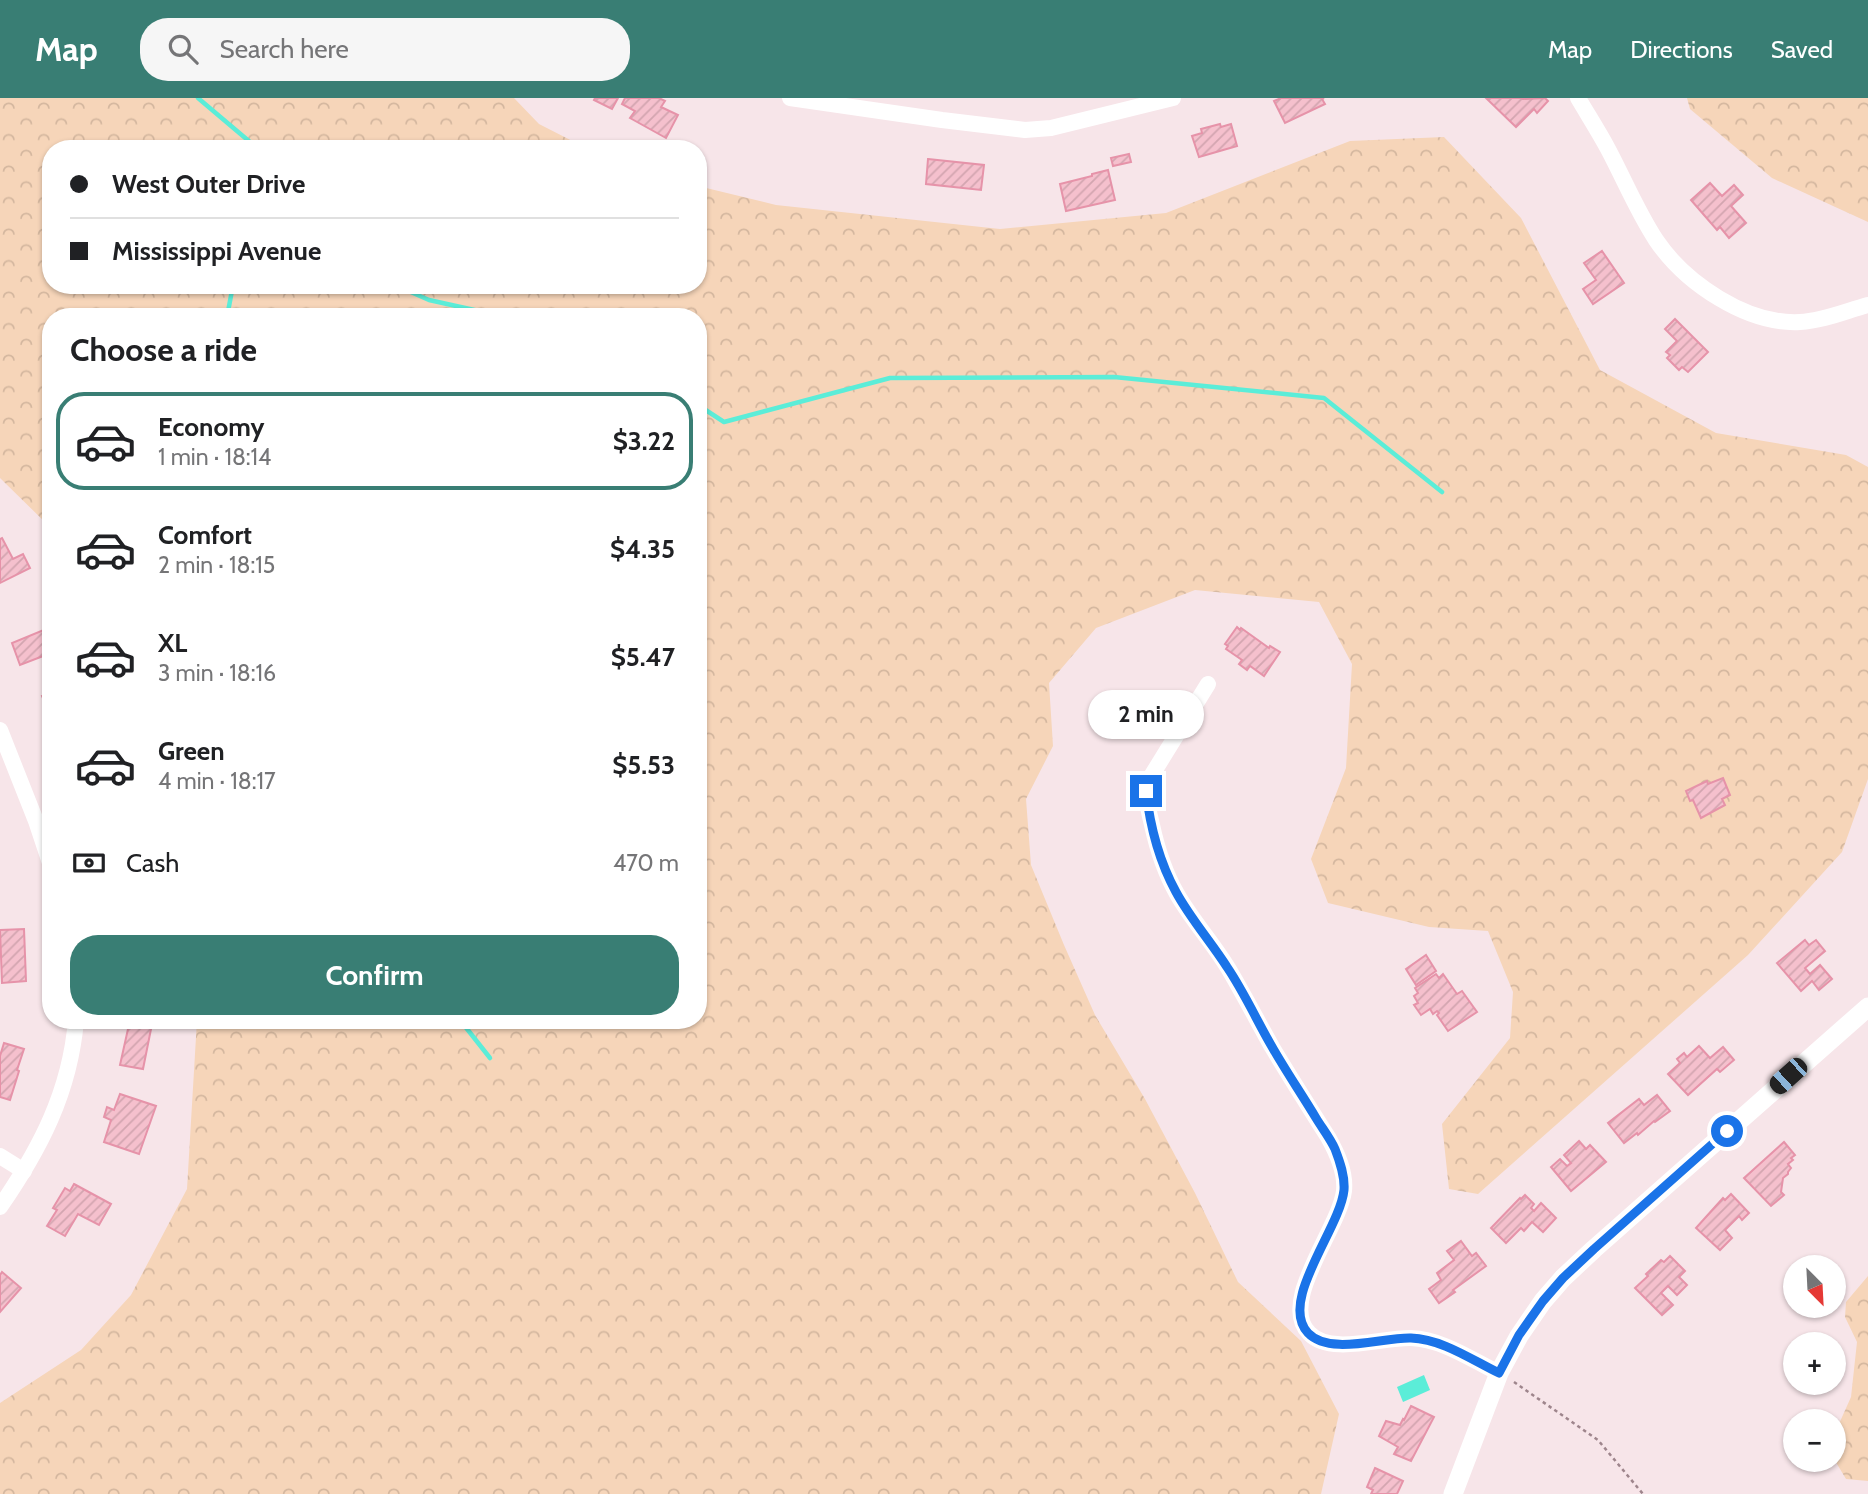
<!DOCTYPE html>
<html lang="en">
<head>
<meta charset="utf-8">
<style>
	body { margin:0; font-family:Cabin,sans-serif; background:#f6f6f6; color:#202124; height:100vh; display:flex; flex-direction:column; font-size:26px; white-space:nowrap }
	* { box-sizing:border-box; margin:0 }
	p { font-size:23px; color:#757577 }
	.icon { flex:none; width:38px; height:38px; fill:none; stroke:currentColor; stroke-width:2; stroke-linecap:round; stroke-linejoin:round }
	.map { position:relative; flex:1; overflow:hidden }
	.panel { position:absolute; left:42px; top:210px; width:665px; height:721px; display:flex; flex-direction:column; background:#fff; border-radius:28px; box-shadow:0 2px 5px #0004 }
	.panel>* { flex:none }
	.top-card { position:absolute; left:42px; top:42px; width:665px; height:154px; border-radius:28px; box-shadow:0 2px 5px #0004; display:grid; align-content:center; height:154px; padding:0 28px; background:#fff }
	.needle { width:46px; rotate:156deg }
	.fabs { position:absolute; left:1783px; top:1157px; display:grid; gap:14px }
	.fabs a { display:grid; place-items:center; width:63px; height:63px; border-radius:50%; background:#fff; box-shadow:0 2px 5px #0004; font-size:35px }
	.end { position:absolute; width:32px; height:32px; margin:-16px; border:9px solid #1a73e8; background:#fff; box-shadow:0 0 0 4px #fff }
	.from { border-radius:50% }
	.bubble { position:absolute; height:49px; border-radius:24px; background:#fff; box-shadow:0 2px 5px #0004; font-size:23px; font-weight:800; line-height:49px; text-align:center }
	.car { position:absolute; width:21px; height:42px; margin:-21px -10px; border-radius:9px; box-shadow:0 0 5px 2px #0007; background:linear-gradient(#222 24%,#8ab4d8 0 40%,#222 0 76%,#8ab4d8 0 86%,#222 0) }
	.top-card b { display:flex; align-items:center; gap:24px; height:66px; font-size:26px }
	.top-card b+b { border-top:2px solid #e0e0e0 }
	.top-card i { width:18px; height:18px; background:#202124 }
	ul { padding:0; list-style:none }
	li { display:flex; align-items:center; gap:21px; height:98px; margin:0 14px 10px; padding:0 14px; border:4px solid transparent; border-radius:28px }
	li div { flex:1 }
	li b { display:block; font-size:26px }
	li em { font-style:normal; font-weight:800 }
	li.current { border-color:#397e74 }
	li>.icon { width:63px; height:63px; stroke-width:1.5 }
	h2 { padding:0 28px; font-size:32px; line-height:84px }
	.pay { display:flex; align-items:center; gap:18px; height:77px; padding:0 28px; font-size:26px }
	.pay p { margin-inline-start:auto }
	.action { display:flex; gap:14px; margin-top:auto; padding:14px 28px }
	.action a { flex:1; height:80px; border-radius:28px; background:#397e74; color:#fff; font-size:28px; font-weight:800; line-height:80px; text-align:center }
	header { display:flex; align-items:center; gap:42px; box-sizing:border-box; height:98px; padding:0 35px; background:#397e74; color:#fff }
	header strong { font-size:33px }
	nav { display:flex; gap:38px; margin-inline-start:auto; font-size:24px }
	.search { width:490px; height:63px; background:#f6f6f6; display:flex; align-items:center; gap:18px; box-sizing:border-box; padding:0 24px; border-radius:28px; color:#757577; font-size:26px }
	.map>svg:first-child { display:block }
	.forest { fill:url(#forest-crowns) }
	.water { fill:#5bedd8 }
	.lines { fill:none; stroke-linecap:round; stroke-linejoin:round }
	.stream { stroke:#5bedd8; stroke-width:4.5 }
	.building { fill:url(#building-hatch); stroke:#e693a9; stroke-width:2 }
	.path { stroke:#9e858c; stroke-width:2.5; stroke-dasharray:3.5 3.5; stroke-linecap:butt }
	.minor { stroke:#fff; stroke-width:16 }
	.tertiary { stroke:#fff; stroke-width:19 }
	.route { stroke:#1a73e8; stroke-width:9 }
</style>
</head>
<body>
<header>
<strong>Map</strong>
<div class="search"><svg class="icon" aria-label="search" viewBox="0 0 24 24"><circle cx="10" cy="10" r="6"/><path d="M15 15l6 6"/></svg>Search here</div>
<nav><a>Map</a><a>Directions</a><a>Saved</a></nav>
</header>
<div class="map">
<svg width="1868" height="1396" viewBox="0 0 1868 1396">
	<defs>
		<pattern id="forest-crowns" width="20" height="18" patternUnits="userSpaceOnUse" patternTransform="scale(1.75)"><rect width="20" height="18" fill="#f6d5b9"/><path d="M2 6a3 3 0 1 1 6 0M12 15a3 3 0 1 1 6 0" fill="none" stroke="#d4b79f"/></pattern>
		<pattern id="building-hatch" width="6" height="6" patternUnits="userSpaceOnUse" patternTransform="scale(1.75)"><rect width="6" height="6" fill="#f5c0cd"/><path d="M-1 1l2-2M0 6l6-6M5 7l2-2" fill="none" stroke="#d3a5b0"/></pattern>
	</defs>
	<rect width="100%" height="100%" fill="#f7e5e9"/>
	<g class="forest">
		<path d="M0 0H514L539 26 588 51H51V187H698V88L776 107 1000 131 1166 115 1350 43 1444 39 1521 120 1600 272 1716 335 1846 357 1868 369V681L1842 754 1748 857 1478 1096 1449 1091 1442 1026 1510 940 1513 894 1488 833 1429 829 1328 805 1311 761 1346 670 1352 566 1319 504 1195 492 1096 530 1049 585 1053 648 1026 701 1031 767 1064 847 1095 917 1145 1001 1195 1095 1238 1184 1301 1243 1339 1316 1321 1396H0V1305L81 1252 131 1197 187 1091 197 922H698V219H51V430L0 380Z"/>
		<path d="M1687 0H1868V124L1772 80 1690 11Z"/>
		<path d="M1868 1178V1383L1846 1381 1834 1361V1337L1851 1299 1857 1244 1845 1219 1846 1204Z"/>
	</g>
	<path class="water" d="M1424 1277 1430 1292 1403 1304 1397 1289Z"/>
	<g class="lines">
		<g class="stream">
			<path d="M198 0 250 44 249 51"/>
			<path d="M395 187 429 202 506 219"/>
			<path d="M227 219 233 187"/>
			<path d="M698 307 724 324 890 280 1114 279 1324 300 1442 394"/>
			<path d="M460 922 490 960"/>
		</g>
	</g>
	<g class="building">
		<path d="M595 0H618L612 11 594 2Z"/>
		<path d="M625 0H659L665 3 661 9 678 17 666 40 630 20 635 13 622 6Z"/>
		<path d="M1281 0H1324L1322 1 1325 6 1285 25 1274 3Z"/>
		<path d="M1486 0H1521L1523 1 1545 0 1548 3 1537 15 1534 11 1516 29Z"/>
		<path d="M1220 26 1221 29 1231 26 1237 48 1199 59 1192 38 1202 35 1201 31Z"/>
		<path d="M1129 56 1131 64 1113 68 1111 60Z"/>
		<path d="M928 61 984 67 981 92 926 86Z"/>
		<path d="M1108 72 1115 102 1066 113 1060 86 1092 78V76Z"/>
		<path d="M1710 85 1722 98 1734 87 1743 97 1731 108 1746 125 1729 140 1720 129 1717 132 1691 102Z"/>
		<path d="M1602 153 1624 185 1593 206 1583 191 1596 182 1584 165Z"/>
		<path d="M1675 221 1708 254 1688 274 1682 269 1679 272 1667 260 1670 257 1666 254 1677 243 1665 231Z"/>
		<path d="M2 440 13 461 23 456 30 470 0 485V441Z"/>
		<path d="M51 529V555L20 567 12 545Z"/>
		<path d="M1237 529 1240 532 1241 530 1269 550 1270 548 1280 554 1264 578 1250 568 1247 572 1239 566 1242 562 1226 551 1228 548 1225 546Z"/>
		<path d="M51 594V619L42 598Z"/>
		<path d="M1723 680 1730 697 1722 701 1725 707 1701 720 1693 702 1690 703 1686 693 1707 683 1708 686Z"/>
		<path d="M24 831 26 883 2 885 0 832Z"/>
		<path d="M1805 842 1809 847 1816 842 1825 853 1805 870 1810 876 1820 867 1832 881 1819 892 1812 883 1801 893 1777 865Z"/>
		<path d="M1426 857 1436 873 1416 887 1406 871Z"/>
		<path d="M1436 876 1439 880 1443 876 1457 896 1462 893 1477 914 1448 933 1437 917 1439 915 1437 913 1433 916 1430 911 1421 917 1414 907 1418 905 1414 898 1418 895 1415 890Z"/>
		<path d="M130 922 152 926 143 971 120 967Z"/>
		<path d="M4 945 24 951 17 972 19 973 10 1002 0 999V958Z"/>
		<path d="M1699 948 1710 960 1723 949 1734 962 1720 974 1717 971 1688 997 1668 976 1680 965 1677 961 1684 955 1687 959Z"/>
		<path d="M120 996 156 1008 139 1056 104 1044 111 1022 104 1019 107 1009 114 1012Z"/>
		<path d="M1657 997 1670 1013 1655 1024 1654 1023 1638 1037 1637 1035 1624 1045 1608 1025 1639 1001 1644 1007Z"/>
		<path d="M1579 1043 1586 1051 1590 1047 1606 1064 1571 1093 1551 1069 1560 1061 1567 1068 1571 1065 1564 1057Z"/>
		<path d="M1784 1044 1795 1057 1791 1060 1793 1062 1788 1066 1791 1070 1788 1074V1076L1783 1080 1781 1094 1784 1097 1771 1108 1744 1080Z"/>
		<path d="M74 1086 111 1106 99 1127 78 1116 65 1138 47 1128 57 1112 53 1110 65 1090 70 1093Z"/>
		<path d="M1731 1096 1749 1115 1742 1122 1739 1118 1725 1132 1732 1140 1720 1152 1696 1130 1723 1100 1725 1102Z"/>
		<path d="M1525 1097 1534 1106 1531 1110 1534 1113 1541 1105 1556 1120 1543 1134 1532 1124 1524 1133 1521 1130 1506 1145 1491 1130 1520 1100 1521 1101Z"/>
		<path d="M1461 1143 1472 1158 1476 1155 1486 1168 1453 1192 1455 1194 1439 1205 1429 1191 1441 1182 1437 1175 1454 1162 1447 1153Z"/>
		<path d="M1670 1158 1685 1173 1679 1179 1687 1187 1677 1197 1668 1188 1661 1195 1673 1207 1662 1217 1635 1190 1648 1178 1646 1176 1661 1162 1664 1164Z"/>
		<path d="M2 1174 21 1190 0 1214V1177Z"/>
		<path d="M1411 1308 1434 1319 1411 1363 1394 1356 1398 1349 1379 1338 1386 1323 1400 1327 1403 1321 1404 1322Z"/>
		<path d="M1375 1370 1403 1383 1397 1396H1371L1373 1392 1367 1389Z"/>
	</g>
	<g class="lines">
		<path class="path" d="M1514 1284 1598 1342 1643 1396"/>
		<g class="minor">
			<path d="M790 0 942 22 1025 32 1051 30 1173 0"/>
			<path d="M1578 0C1588 17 1599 34 1608 51 1624 81 1637 113 1656 142 1685 185 1747 227 1800 224 1823 223 1846 213 1868 207"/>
			<path d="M1208 586 1150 680C1144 697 1148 710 1152 727 1157 750 1165 775 1177 796 1193 824 1215 847 1231 875 1245 899 1258 924 1272 949 1290 979 1309 1009 1328 1039 1337 1055 1346 1074 1344 1093 1339 1131 1278 1204 1309 1235 1330 1258 1383 1239 1411 1240 1442 1241 1472 1262 1499 1275"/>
			<path d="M0 632 36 723 51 768"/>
			<path d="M0 1058 24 1073"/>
			<path d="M0 1109C40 1051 70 994 76 922"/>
		</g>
		<path class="tertiary" d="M1453 1396 1499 1275 1519 1238 1543 1203 1563 1180 1594 1151 1868 909"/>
	</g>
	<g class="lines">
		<path class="route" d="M1146 693C1150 728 1159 763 1176 794 1190 820 1211 844 1227 869 1244 894 1256 921 1271 947 1285 972 1301 995 1316 1020 1322 1030 1330 1040 1335 1051 1340 1064 1345 1078 1344 1092 1340 1131 1278 1203 1308 1235 1330 1258 1382 1239 1411 1240 1442 1241 1472 1262 1499 1275L1519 1237 1543 1203 1563 1180 1594 1151 1727 1033"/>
	</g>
</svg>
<div class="fabs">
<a><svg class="needle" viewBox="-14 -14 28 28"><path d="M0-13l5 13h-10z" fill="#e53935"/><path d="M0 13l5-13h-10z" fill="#757577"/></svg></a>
<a>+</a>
<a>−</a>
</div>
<i class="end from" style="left:1727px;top:1033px"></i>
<i class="end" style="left:1146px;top:693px"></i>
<div class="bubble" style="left:1088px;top:592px;width:116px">2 min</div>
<i class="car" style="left:1788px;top:978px;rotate:228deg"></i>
<div class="top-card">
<b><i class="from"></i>West Outer Drive</b>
<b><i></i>Mississippi Avenue</b>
</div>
<section class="panel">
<h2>Choose a ride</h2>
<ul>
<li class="current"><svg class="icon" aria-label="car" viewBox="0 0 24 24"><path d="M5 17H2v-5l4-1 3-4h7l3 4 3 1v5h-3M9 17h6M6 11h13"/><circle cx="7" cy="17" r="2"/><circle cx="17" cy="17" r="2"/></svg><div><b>Economy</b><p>1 min · 18:14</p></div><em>$3.22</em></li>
<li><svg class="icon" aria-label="car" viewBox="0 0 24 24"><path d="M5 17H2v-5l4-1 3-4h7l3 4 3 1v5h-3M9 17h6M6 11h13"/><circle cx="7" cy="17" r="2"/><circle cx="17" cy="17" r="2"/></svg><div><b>Comfort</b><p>2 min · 18:15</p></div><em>$4.35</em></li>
<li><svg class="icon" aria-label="car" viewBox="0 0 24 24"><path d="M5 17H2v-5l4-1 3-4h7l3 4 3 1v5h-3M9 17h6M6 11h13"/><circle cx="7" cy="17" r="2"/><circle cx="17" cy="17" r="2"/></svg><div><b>XL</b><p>3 min · 18:16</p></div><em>$5.47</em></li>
<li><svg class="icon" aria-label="car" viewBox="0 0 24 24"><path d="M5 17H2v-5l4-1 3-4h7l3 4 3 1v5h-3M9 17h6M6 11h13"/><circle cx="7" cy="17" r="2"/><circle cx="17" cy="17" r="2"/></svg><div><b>Green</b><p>4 min · 18:17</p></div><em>$5.53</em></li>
</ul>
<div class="pay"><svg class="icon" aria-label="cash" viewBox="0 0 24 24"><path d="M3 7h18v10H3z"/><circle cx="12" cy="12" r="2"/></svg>Cash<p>470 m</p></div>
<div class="action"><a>Confirm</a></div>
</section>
</div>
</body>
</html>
